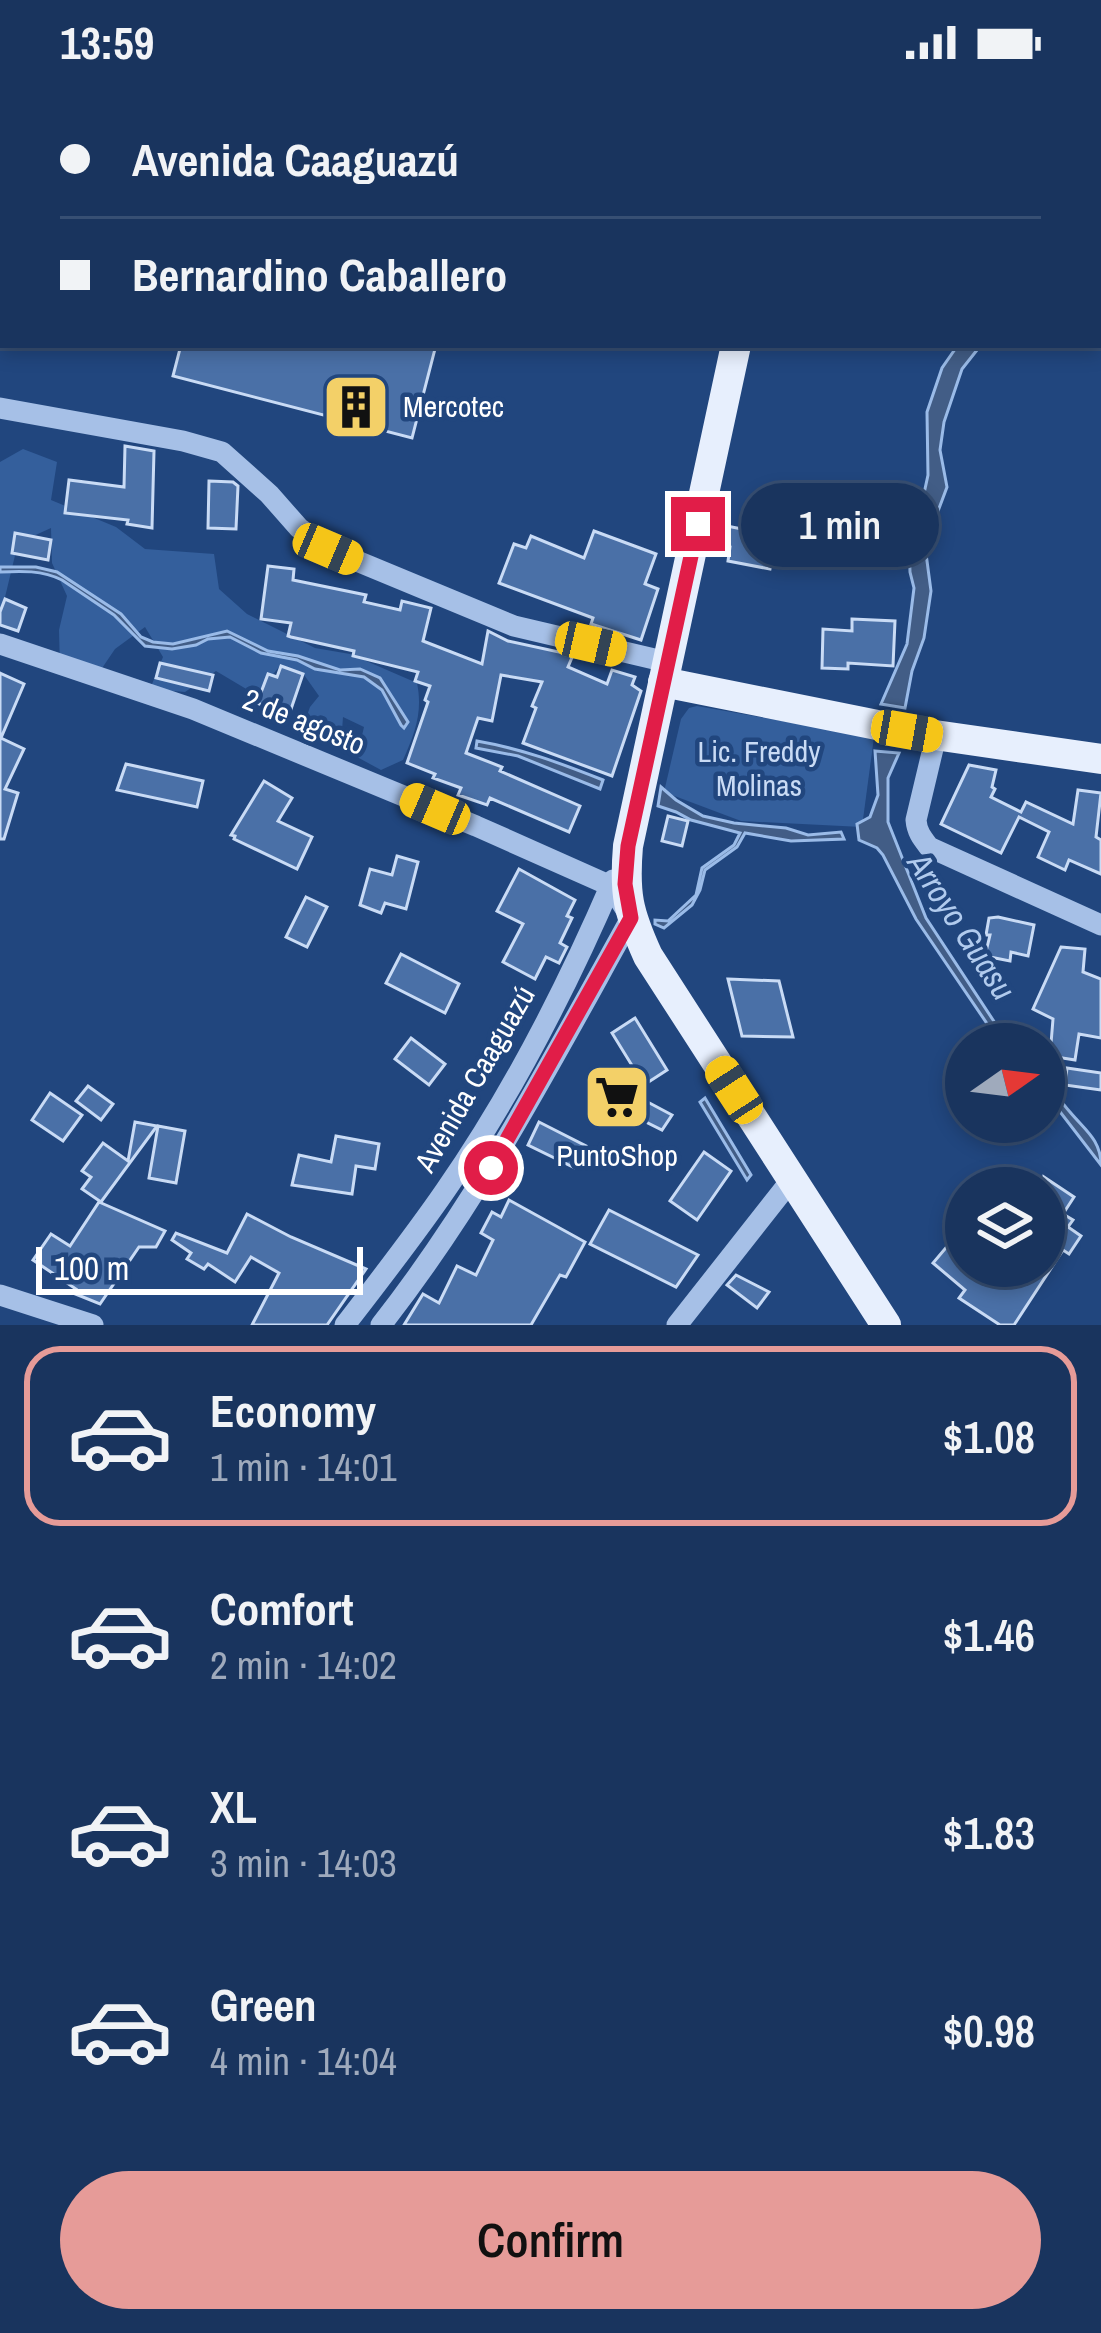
<!DOCTYPE html>
<html lang="en">
<head>
<meta charset="utf-8">
<style>
	body { margin:0; font-family:"Archivo Narrow",sans-serif; background:#263f67; color:#f1f3f6; height:100vh; display:flex; flex-direction:column; font-size:45px; white-space:nowrap }
	* { box-sizing:border-box; margin:0 }
	p { font-size:39px; color:#9faabc }
	.icon { flex:none; width:66px; height:66px; fill:none; stroke:currentColor; stroke-width:2; stroke-linecap:round; stroke-linejoin:round }
	.map { position:relative; height:1241px; overflow:hidden }
	.panel { display:flex; flex-direction:column; background:#19345e; flex:1 }
	.panel>* { flex:none }
	.hud { position:absolute; left:0px; top:0px; width:1101px; height:264px; box-shadow:0 6px 18px #0003,0 0 0 3px #374f73; display:grid; align-content:center; height:264px; padding:0 60px; background:#19345e }
	.needle { width:78px; rotate:76deg }
	.buttons { position:absolute; left:945px; top:939px; display:grid; gap:24px }
	.buttons a { display:grid; place-items:center; width:120px; height:120px; border-radius:50%; background:#19345e; box-shadow:0 6px 18px #0003,0 0 0 3px #374f73; font-size:60px }
	.scale { position:absolute; left:36px; bottom:30px; width:327px; box-sizing:border-box; padding-left:12px; border:6px solid #fff; border-top:0; font-size:33px; line-height:42px; white-space:nowrap; color:#fff; -webkit-text-stroke:9px #21467e; paint-order:stroke }
	.end { position:absolute; width:54px; height:54px; margin:-27px; border:15px solid #e11d48; background:#fff; box-shadow:0 0 0 6px #fff }
	.from { border-radius:50% }
	.bubble { position:absolute; height:84px; border-radius:42px; background:#19345e; box-shadow:0 6px 18px #0003,0 0 0 3px #374f73; font-size:39px; font-weight:600; line-height:84px; text-align:center }
	.car { position:absolute; width:36px; height:72px; margin:-36px -18px; border-radius:15px; box-shadow:0 0 9px 3px #0007; background:linear-gradient(#f5c518 24%,#345 0 40%,#f5c518 0 76%,#345 0 86%,#f5c518 0) }
	.hud b { display:flex; align-items:center; gap:42px; height:114px; font-size:45px }
	.hud b+b { border-top:3px solid #374f73 }
	.hud i { width:30px; height:30px; background:#f1f3f6 }
	ul { padding:21px 0 0; list-style:none }
	li { display:flex; align-items:center; gap:36px; height:180px; margin:0 24px 18px; padding:0 36px; border:6px solid transparent; border-radius:36px }
	li div { flex:1 }
	li b { display:block; font-size:45px }
	li em { font-style:normal; font-weight:600 }
	li.selected { border-color:#e69b98 }
	li>.icon { width:108px; height:108px; stroke-width:1.5 }
	.action { display:flex; gap:24px; margin-top:auto; padding:24px 60px }
	.action a { flex:1; height:138px; border-radius:72px; background:#e69b98; color:#111; font-size:48px; font-weight:600; line-height:138px; text-align:center }
	.status { display:flex; justify-content:space-between; align-items:center; height:84px; padding:0 60px; background:#19345e; direction:ltr }
	.status svg { height:33px; fill:currentColor }
	.map>svg:first-child { display:block }
	.green { fill:#345f9c }
	.water { fill:#425d86; stroke:#9abbe8; stroke-width:3 }
	.building { fill:#4a70a7; stroke:#c9dbf5; stroke-width:3 }
	.lines { fill:none; stroke-linecap:round; stroke-linejoin:round }
	.minor { stroke:#a6c0e7; stroke-width:21 }
	.major { stroke:#e7effd; stroke-width:30 }
	.route { stroke:#e11d48; stroke-width:15 }
	.labels { text-anchor:middle; stroke-width:9; stroke-linejoin:round; paint-order:stroke }
	.poi-label { font-size:30px; fill:#fff; stroke:#21467e; text-anchor:start }
	.street-label { font-size:30px; fill:#fff; stroke:#21467e }
	.park-label { font-size:30px; fill:#c9dbf5; stroke:#21467e }
	.water-label { font-size:33px; font-style:italic; fill:#b1cbee; stroke:#21467e }
</style>
</head>
<body>
<div class="status"><b>13:59</b><svg viewBox="0 0 49 12"><path d="M0 12V9h3v3zM5 12V6h3v6zM10 12V3h3v9zM15 12V0h3v12zM26 1h20v11H26zM47 4h2v5h-2z"/></svg></div>
<div class="map">
<svg width="1101" height="1241" viewBox="0 0 1101 1241">
	<rect width="100%" height="100%" fill="#21467e"/>
	<g class="green">
		<path d="M23 365 57 378 51 416 116 443 145 465 214 470 219 505 247 530 315 564 350 570 417 599C423 628 415 649 403 676L381 686 357 673 364 643 343 633 342 647 333 657 313 659 301 648 310 623 319 612 302 588 279 583 261 605 253 609 216 587 185 608 150 605 163 573 145 543 115 565 94 596 60 584 59 546 67 512 52 479 51 444 18 459 0 534V378Z"/>
		<path d="M697 622 874 653 862 743 741 737 664 708 681 635 689 624Z"/>
	</g>
	<g class="water">
		<path d="M958 261H981L962 285 944 338 940 366 947 403 925 462 931 507 924 554 912 587 905 624 881 620 907 560 914 504 910 488 909 456 920 428 928 391 927 328 942 284Z"/>
		<path d="M0 483H36L57 488 121 530 141 553 153 558 173 560 227 547 268 567 298 572 340 586 360 585 380 594 408 638 404 644 401 641 382 606 364 593 315 585 297 576 261 569 230 553 208 555 196 561 172 565 145 562 114 531 62 496C42 486 21 487 0 488Z"/>
		<path d="M477 657C523 665 560 679 603 696L600 705 518 672 476 664Z"/>
		<path d="M875 667 899 669 888 694V738L926 834 997 942 1007 948 1016 960H1006L990 944 916 835 883 771 877 764 859 756 857 740 870 733 878 711Z"/>
		<path d="M661 703 676 716 703 732 734 739 786 744 808 751 841 748 844 755 791 757 745 749 737 763 705 786 700 806 692 821 664 844 655 840V836L668 837 696 811 702 784 734 761 740 749 691 736 676 728 658 722Z"/>
		<path d="M1044 995C1053 1006 1061 1018 1070 1028 1085 1046 1101 1056 1101 1081L1044 1007Z"/>
		<path d="M705 1014 751 1091 747 1096 700 1018Z"/>
	</g>
	<g class="building">
		<path d="M181 261H436L412 354 173 292Z"/>
		<path d="M125 362 154 367 152 444 127 440 128 436 65 429 69 396 124 403Z"/>
		<path d="M209 397 233 398 238 402 236 445 208 444Z"/>
		<path d="M722 441 806 458 803 476 773 470 770 485 728 477 730 463 719 461Z"/>
		<path d="M594 447 656 470 645 500 658 505 641 556 591 540 593 534 499 499 514 460 526 464 531 452 584 474Z"/>
		<path d="M15 449 51 456 48 476 12 469Z"/>
		<path d="M268 482 294 485 293 496 366 511 364 518 400 526 402 517 431 524 423 557 482 580 488 547 508 557 573 571 568 583 607 600 612 586 635 593 632 601 641 607 612 692 523 659 536 624 532 622 542 598 501 591 492 637 478 634 466 669 502 683 500 687 580 722 569 748 490 714 487 721 458 711 461 704 433 694 435 690 407 679 428 618 425 616 430 602 415 597 418 588 353 572 354 567 291 553 288 552 291 539 261 535Z"/>
		<path d="M5 515 26 524 18 547 0 541V528Z"/>
		<path d="M852 535 895 537 893 582 848 579V585L822 584 823 545 852 547Z"/>
		<path d="M160 579 213 591 209 607 156 594Z"/>
		<path d="M281 582 303 590 289 631 257 619 268 590 277 593Z"/>
		<path d="M0 589 24 600 1 654 24 665 5 705 18 709 4 755H0Z"/>
		<path d="M126 680 203 697 197 723 117 706Z"/>
		<path d="M969 681 996 686 992 703 995 705 991 713 1021 728 1026 718 1073 740 1078 706 1101 709 1096 753 1101 756V790L1069 776 1065 786 1038 773 1049 748 1019 733 1001 769 941 740Z"/>
		<path d="M264 697 292 714 278 737 312 753 297 785 234 755 235 752 231 751Z"/>
		<path d="M668 732 688 737 682 762 662 757Z"/>
		<path d="M397 772 418 778 406 825 385 819 381 829 360 821 370 785 392 791Z"/>
		<path d="M519 785 575 816 567 832 572 834 560 859 567 863 559 879 546 873 535 895 503 878 523 840 497 827Z"/>
		<path d="M306 813 327 823 307 863 286 853Z"/>
		<path d="M998 833 1034 841 1028 872 1011 868 1010 877 985 872 990 851H986L989 834Z"/>
		<path d="M1061 863 1085 865 1083 888 1101 895V954L1079 950 1075 976 1050 972 1053 935 1033 925Z"/>
		<path d="M401 870 459 900 445 929 386 899Z"/>
		<path d="M728 895 779 897 793 953 742 952Z"/>
		<path d="M635 934 667 986 644 1001 612 949Z"/>
		<path d="M411 954 445 980 429 1001 395 975Z"/>
		<path d="M1067 984 1101 989V1006L1065 1001Z"/>
		<path d="M610 998 672 1031 662 1046 602 1016Z"/>
		<path d="M88 1002 113 1020 101 1036 76 1017Z"/>
		<path d="M50 1009 82 1031 63 1057 32 1036Z"/>
		<path d="M135 1038 157 1042 101 1118 82 1105 91 1093 82 1087 103 1059 128 1077Z"/>
		<path d="M539 1038 586 1062 575 1084 528 1061Z"/>
		<path d="M158 1042 185 1047 176 1099 149 1094Z"/>
		<path d="M336 1052 379 1060 375 1085 356 1082 352 1110 292 1101 299 1071 331 1078Z"/>
		<path d="M704 1068 731 1087 697 1136 670 1117Z"/>
		<path d="M1044 1093 1074 1113 1063 1130 1073 1136 1068 1143 1081 1152 1069 1170 1063 1166 1014 1241H1000L959 1214 965 1206 933 1179 966 1140V1182H1044Z"/>
		<path d="M509 1116 585 1158 566 1193 560 1191 531 1241H404L423 1210 439 1219 457 1182 476 1191 493 1156 481 1149 492 1128 501 1133Z"/>
		<path d="M99 1118 165 1147 156 1163H139L100 1220 73 1209 76 1205 33 1176 51 1150 70 1162Z"/>
		<path d="M609 1126 698 1171 676 1203 590 1160Z"/>
		<path d="M247 1130 291 1153 366 1185 327 1241H252L279 1189 251 1173 235 1198 208 1180 204 1185 187 1175 191 1169 172 1156 176 1149 227 1169Z"/>
		<path d="M736 1191 769 1208 757 1224 727 1201Z"/>
	</g>
	<g class="lines">
		<g class="minor">
			<path d="M0 324 183 357 222 368 269 410 299 444 328 465 514 542 667 578"/>
			<path d="M0 560 193 625 476 742 611 802 631 834C553 974 480 1115 381 1241"/>
			<path d="M936 652 916 736C917 748 922 754 929 763L1101 841"/>
			<path d="M0 1211 93 1241"/>
			<path d="M345 1241C379 1197 414 1152 445 1107 512 1011 567 903 613 796"/>
			<path d="M677 1241 792 1095"/>
		</g>
		<g class="major">
			<path d="M792 3V0"/>
			<path d="M736 261 628 762C624 810 628 828 648 872L886 1241"/>
			<path d="M663 598 907 647 1101 675"/>
		</g>
	</g>
	<g class="lines">
		<path class="route" d="M491 1084 631 834 625 800 628 762 698 440"/>
	</g>
	<defs>
		<g id="building-square" transform="scale(3.45)"><rect x="-9" y="-9" width="18" height="18" rx="4" fill="#f3d068" stroke="#21467e"/><path d="M-4-6H4V6H1V3H-1V6H-4ZM-2.5-4.3h1.7v1.8h-1.7ZM.8-4.3h1.7v1.8H.8ZM-2.5-1h1.7V.8h-1.7ZM.8-1h1.7V.8H.8Z" fill="#111"/></g>
		<g id="supermarket-square" transform="scale(3.45)"><rect x="-9" y="-9" width="18" height="18" rx="4" fill="#f3d068" stroke="#21467e"/><path d="M-6-5.5h2.5l.6 2H6L4.5 2H-2.5L-4.4-4H-6ZM-1.5 3.2a1.3 1.3 0 1 0 .1 0ZM3 3.2a1.3 1.3 0 1 0 .1 0Z" fill="#111"/></g>
	</defs>
	<g fill-rule="evenodd">
		<use href="#building-square" x="356" y="323"/>
		<use href="#supermarket-square" x="617" y="1013"/>
	</g>
	<g class="labels">
		<g class="poi-label">
			<text x="403" y="333">Mercotec</text>
			<text x="617" y="1082" text-anchor="middle">PuntoShop</text>
		</g>
		<g class="street-label">
			<text transform="translate(304 638) rotate(22)" y="10">2 de agosto</text>
			<text transform="translate(475 995) rotate(-60)" y="10">Avenida Caaguazú</text>
		</g>
		<g class="park-label">
			<text x="759" y="678">Lic. Freddy<tspan x="759" dy="34">Molinas</tspan></text>
		</g>
		<g class="water-label">
			<text transform="translate(962 842) rotate(57)" y="12">Arroyo Guasu</text>
		</g>
	</g>
</svg>
<div class="buttons">
<a><svg class="needle" viewBox="-14 -14 28 28"><path d="M0-13l5 13h-10z" fill="#e53935"/><path d="M0 13l5-13h-10z" fill="#9faabc"/></svg></a>
<a><svg class="icon" aria-label="layers" viewBox="0 0 24 24"><path d="M12 4l9 5-9 5-9-5zM3 14l9 5 9-5"/></svg></a>
</div>
<div class="scale">100 m</div>
<i class="end from" style="left:491px;top:1084px"></i>
<i class="end" style="left:698px;top:440px"></i>
<div class="bubble" style="left:741px;top:399px;width:198px">1 min</div>
<i class="car" style="left:328px;top:465px;rotate:113deg"></i>
<i class="car" style="left:591px;top:560px;rotate:103deg"></i>
<i class="car" style="left:907px;top:647px;rotate:100deg"></i>
<i class="car" style="left:435px;top:725px;rotate:293deg"></i>
<i class="car" style="left:734px;top:1006px;rotate:327deg"></i>
<div class="hud">
<b><i class="from"></i>Avenida Caaguazú</b>
<b><i></i>Bernardino Caballero</b>
</div>
</div>
<section class="panel">
<ul>
<li class="selected"><svg class="icon" aria-label="car" viewBox="0 0 24 24"><path d="M5 17H2v-5l4-1 3-4h7l3 4 3 1v5h-3M9 17h6M6 11h13"/><circle cx="7" cy="17" r="2"/><circle cx="17" cy="17" r="2"/></svg><div><b>Economy</b><p>1 min · 14:01</p></div><em>$1.08</em></li>
<li><svg class="icon" aria-label="car" viewBox="0 0 24 24"><path d="M5 17H2v-5l4-1 3-4h7l3 4 3 1v5h-3M9 17h6M6 11h13"/><circle cx="7" cy="17" r="2"/><circle cx="17" cy="17" r="2"/></svg><div><b>Comfort</b><p>2 min · 14:02</p></div><em>$1.46</em></li>
<li><svg class="icon" aria-label="car" viewBox="0 0 24 24"><path d="M5 17H2v-5l4-1 3-4h7l3 4 3 1v5h-3M9 17h6M6 11h13"/><circle cx="7" cy="17" r="2"/><circle cx="17" cy="17" r="2"/></svg><div><b>XL</b><p>3 min · 14:03</p></div><em>$1.83</em></li>
<li><svg class="icon" aria-label="car" viewBox="0 0 24 24"><path d="M5 17H2v-5l4-1 3-4h7l3 4 3 1v5h-3M9 17h6M6 11h13"/><circle cx="7" cy="17" r="2"/><circle cx="17" cy="17" r="2"/></svg><div><b>Green</b><p>4 min · 14:04</p></div><em>$0.98</em></li>
</ul>
<div class="action"><a>Confirm</a></div>
</section>
</body>
</html>
